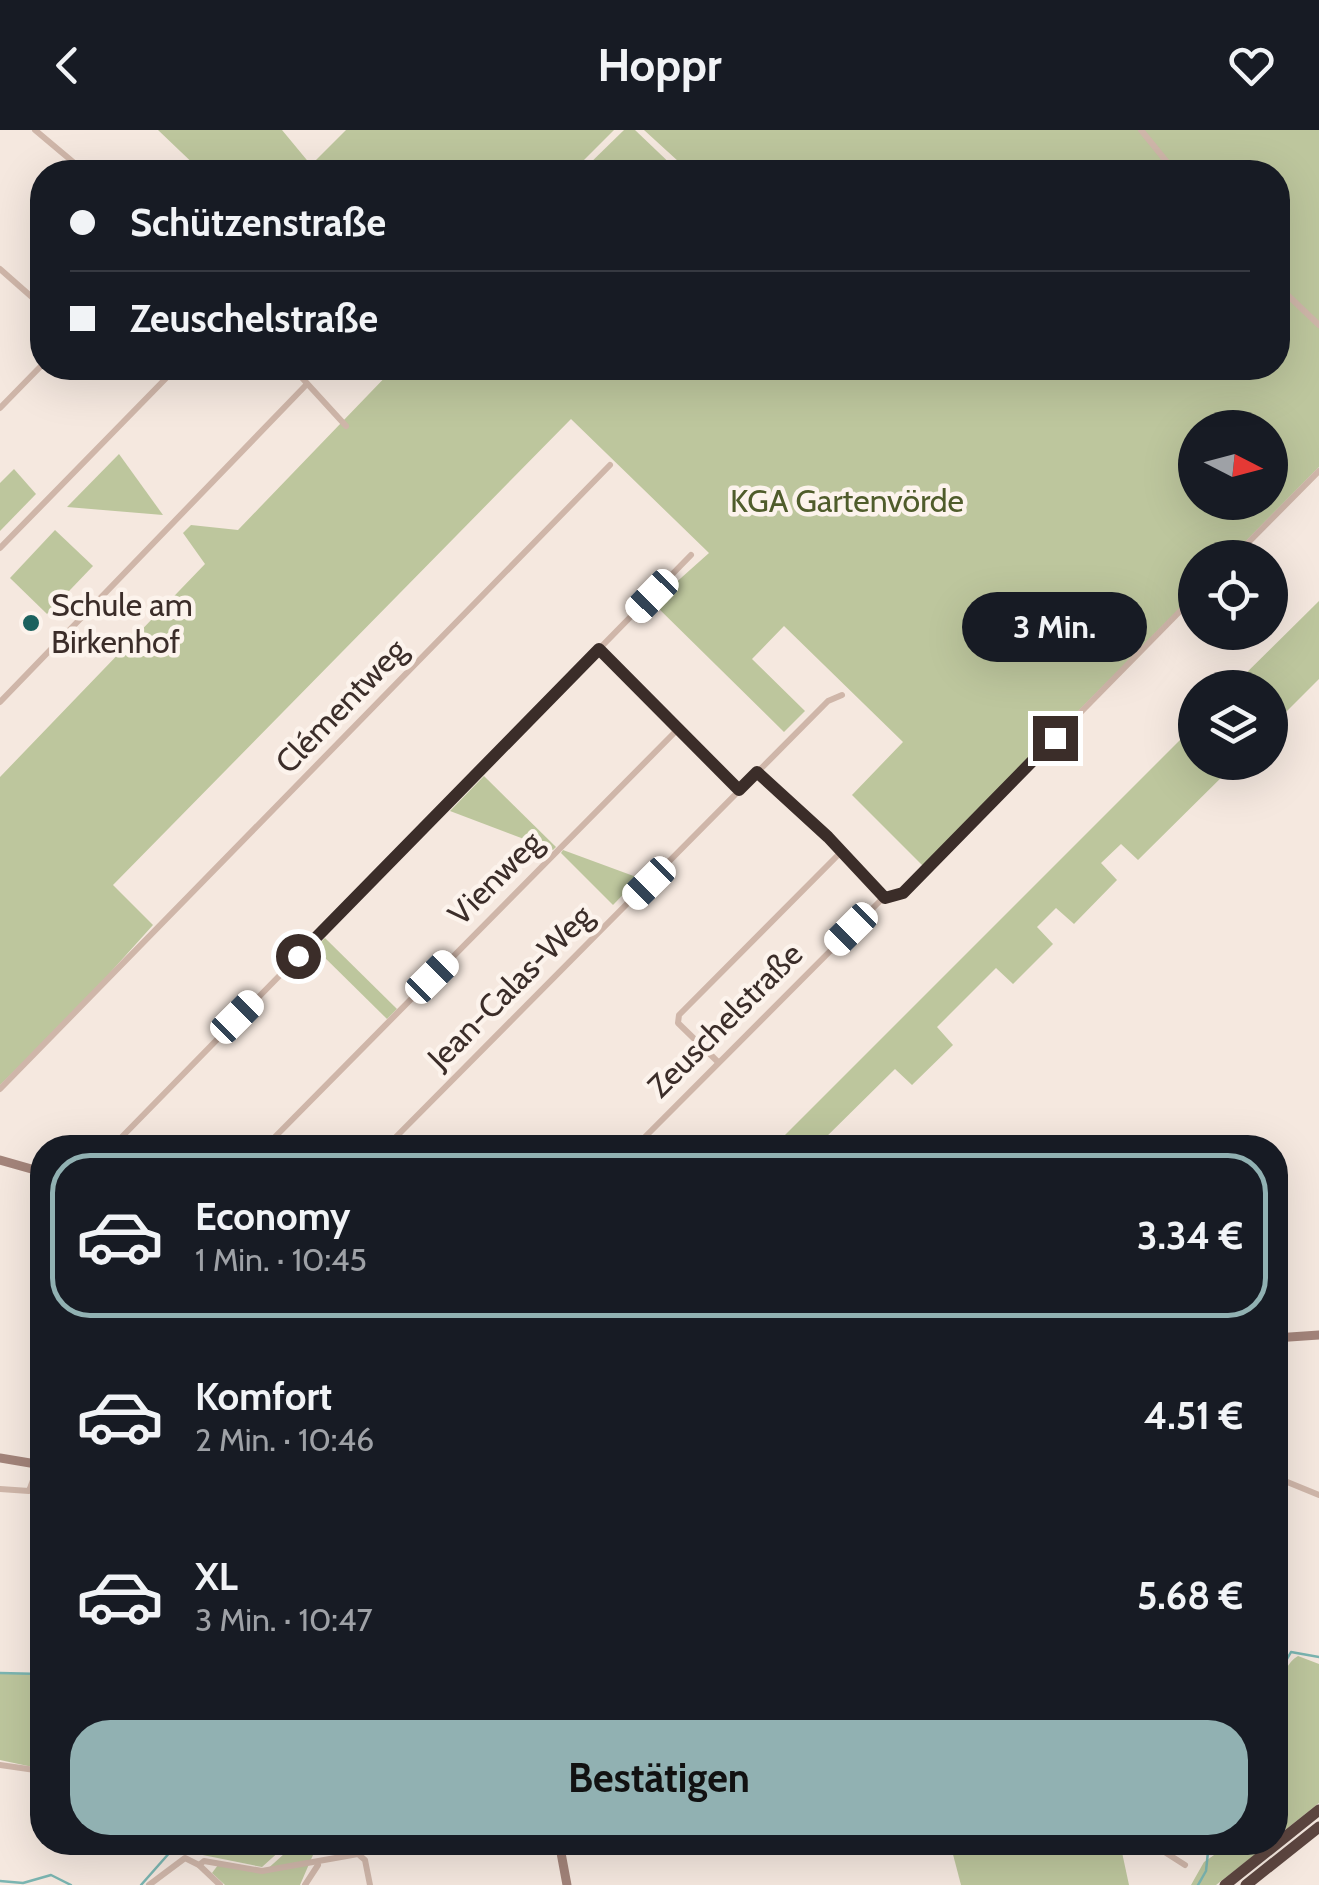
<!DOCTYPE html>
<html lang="de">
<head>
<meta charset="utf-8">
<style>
	body { margin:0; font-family:Cabin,sans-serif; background:#242831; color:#f1f3f6; height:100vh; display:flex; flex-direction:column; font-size:38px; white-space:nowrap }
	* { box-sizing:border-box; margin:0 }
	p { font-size:32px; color:#9ea1a6 }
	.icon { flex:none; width:55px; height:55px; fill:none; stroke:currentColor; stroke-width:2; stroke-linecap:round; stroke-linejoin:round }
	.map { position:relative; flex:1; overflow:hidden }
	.details { position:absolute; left:30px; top:1005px; width:1258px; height:720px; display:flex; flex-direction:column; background:#171b24; border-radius:40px; box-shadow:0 10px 40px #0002 }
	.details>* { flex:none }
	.banner { position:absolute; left:30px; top:30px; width:1260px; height:220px; border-radius:40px; box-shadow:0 10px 40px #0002; display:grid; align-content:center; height:220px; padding:0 40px; background:#171b24 }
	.needle { width:65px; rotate:96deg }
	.buttons { position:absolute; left:1178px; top:280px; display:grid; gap:20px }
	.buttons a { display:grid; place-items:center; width:110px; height:110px; border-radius:50%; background:#171b24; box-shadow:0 10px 40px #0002; font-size:50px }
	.end { position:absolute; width:45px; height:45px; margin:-22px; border:12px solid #3b2d29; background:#fff; box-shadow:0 0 0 5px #fff }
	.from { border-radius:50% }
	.bubble { position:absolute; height:70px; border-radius:35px; background:#171b24; box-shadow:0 10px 40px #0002; font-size:32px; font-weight:700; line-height:70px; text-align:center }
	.car { position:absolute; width:30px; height:60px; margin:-30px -15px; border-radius:12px; box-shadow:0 0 8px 2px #0007; background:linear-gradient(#fff 24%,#345 0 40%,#fff 0 76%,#345 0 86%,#fff 0) }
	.banner b { display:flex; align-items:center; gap:35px; height:95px; font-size:38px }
	.banner b+b { border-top:2px solid #363941 }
	.banner i { width:25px; height:25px; background:#f1f3f6 }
	ul { padding:18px 0 0; list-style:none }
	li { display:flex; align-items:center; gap:30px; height:165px; margin:0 20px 15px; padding:0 20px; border:5px solid transparent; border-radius:40px }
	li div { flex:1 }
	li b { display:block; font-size:38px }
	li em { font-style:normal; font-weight:700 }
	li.selected { border-color:#91b1b2 }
	li>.icon { width:90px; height:90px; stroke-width:1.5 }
	.button { display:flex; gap:20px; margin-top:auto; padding:20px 40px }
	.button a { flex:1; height:115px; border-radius:40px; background:#91b1b2; color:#111; font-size:40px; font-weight:700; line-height:115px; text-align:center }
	header { display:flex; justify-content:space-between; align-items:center; height:130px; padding:0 40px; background:#171b24; font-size:45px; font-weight:700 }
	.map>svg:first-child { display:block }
	.green { fill:#bdc69d; fill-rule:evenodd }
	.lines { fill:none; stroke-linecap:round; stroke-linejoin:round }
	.stream { stroke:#7bb5b1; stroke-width:2.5 }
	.street { stroke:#cfb6a9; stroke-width:6 }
	.secondary { stroke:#a3847a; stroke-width:9 }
	.highway { stroke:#5d4640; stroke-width:11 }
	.route { stroke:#3b2d29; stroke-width:12 }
	.poi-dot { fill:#1b615e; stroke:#fcf3ec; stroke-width:4 }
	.labels { text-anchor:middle; stroke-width:9; stroke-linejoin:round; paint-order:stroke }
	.park-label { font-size:32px; fill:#4f5c2b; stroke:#fcf3ec }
	.poi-label { font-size:32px; fill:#3b2d29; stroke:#fcf3ec; text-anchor:start }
	.street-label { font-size:32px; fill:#3b2d29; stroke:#fcf3ec }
</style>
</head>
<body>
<header><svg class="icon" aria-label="back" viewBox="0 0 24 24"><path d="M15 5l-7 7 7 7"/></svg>Hoppr<svg class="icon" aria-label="heart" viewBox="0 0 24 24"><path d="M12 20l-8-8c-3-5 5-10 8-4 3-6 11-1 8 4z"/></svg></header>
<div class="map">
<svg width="1319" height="1755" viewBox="0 0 1319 1755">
	<rect width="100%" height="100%" fill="#f5e8df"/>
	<g class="green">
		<path d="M158 0H282L311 35 346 0H614L572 42H202Z"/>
		<path d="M624 0H635L679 42H581Z"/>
		<path d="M644 0H1319V337L1230 427 1195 428V463L924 737 852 665 903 612 784 496 752 529 805 581 784 602 653 473 709 423 571 289 113 755 153 795 72 885 0 955V647L205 434 183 403 191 395 238 400 394 238H1278V42H690ZM1195 298H1270V372H1195Z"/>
		<path d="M119 324 163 385 67 377Z"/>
		<path d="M14 339 36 364 0 401V353Z"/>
		<path d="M55 400 93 436 47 484 10 448Z"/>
		<path d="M1319 471V549L1270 598V558L1232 557Z"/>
		<path d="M1195 595V632L1236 633 1138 730 1121 714 1101 733 1117 750 1074 794 1056 778 1037 797 1053 814 1013 854 996 838 937 897 953 915 912 955 895 939 816 1017H773Z"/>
		<path d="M484 646 556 717 553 720 450 681Z"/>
		<path d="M563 720 639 748 613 775 561 723Z"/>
		<path d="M325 808 397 879 387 889 315 818Z"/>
		<path d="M1298 1526 1319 1534V1673L1275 1708C1275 1672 1264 1543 1298 1526Z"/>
		<path d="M0 1543 42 1544V1639L0 1630Z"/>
		<path d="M174 1713V1712L325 1713 282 1719 262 1737 173 1719Z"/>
		<path d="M950 1713H1120L1129 1755H961Z"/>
		<path d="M1217 1713H1270L1216 1755H1191L1204 1732 1217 1723Z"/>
		<path d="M316 1718 300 1755H225L212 1743 218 1735 264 1742 284 1724Z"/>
	</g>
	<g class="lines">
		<g class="stream">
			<path d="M0 1543 42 1544"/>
			<path d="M1278 1545 1291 1522 1319 1527"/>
			<path d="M0 1751 23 1753 51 1745 71 1755"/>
			<path d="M141 1755 179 1712"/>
			<path d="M1198 1755 1206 1741 1209 1712"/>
		</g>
		<g class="street">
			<path d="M35 0 85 42"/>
			<path d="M1141 0 1175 42"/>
			<path d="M0 139 42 176"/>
			<path d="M1278 156 1319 195"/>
			<path d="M293 238 346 296"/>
			<path d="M0 278 42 235"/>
			<path d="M0 418 176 238"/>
			<path d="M1233 428 1319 341"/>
			<path d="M599 519 739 660"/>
			<path d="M0 572 307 254"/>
			<path d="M757 642 828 707 885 768"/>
			<path d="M718 932 678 893 679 885 842 721"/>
			<path d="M0 959 610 335"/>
			<path d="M111 1018 691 425"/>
			<path d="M264 1018 678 599"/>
			<path d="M385 1018 828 571 842 565"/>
			<path d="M634 1018 881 770 903 763 1195 466"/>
			<path d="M1275 1347 1319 1365"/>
			<path d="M0 1359 29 1361 39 1334"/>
			<path d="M0 1635 42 1641"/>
			<path d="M1149 1712 1185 1735"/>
			<path d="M199 1735 204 1731 262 1741 358 1724 365 1730 370 1755"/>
			<path d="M149 1755 185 1728 199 1735 220 1755"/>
			<path d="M305 1755 318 1735"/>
		</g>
		<g class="secondary">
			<path d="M0 1030 42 1042"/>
			<path d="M1275 1208 1319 1205"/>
			<path d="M0 1328 42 1335"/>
			<path d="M559 1712 567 1755"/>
		</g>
		<g class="highway">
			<path d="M1225 1755 1319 1680"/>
			<path d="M1246 1755 1319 1697"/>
		</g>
	</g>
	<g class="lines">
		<path class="route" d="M298 826 599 519 739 660 757 642 828 707 885 768 903 763 1055 608"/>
	</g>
	<circle class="poi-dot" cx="31" cy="493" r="10"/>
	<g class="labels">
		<g class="park-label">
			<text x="847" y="382">KGA Gartenvörde</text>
		</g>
		<g class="poi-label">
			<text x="51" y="486">Schule am<tspan x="51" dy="37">Birkenhof</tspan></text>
		</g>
		<g class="street-label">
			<text transform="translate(341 576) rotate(-46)" y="11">Clémentweg</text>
			<text transform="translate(495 748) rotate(-45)" y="11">Vienweg</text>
			<text transform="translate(510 857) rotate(-45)" y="11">Jean-Calas-Weg</text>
			<text transform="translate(725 890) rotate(-45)" y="11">Zeuschelstraße</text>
		</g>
	</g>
</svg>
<div class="buttons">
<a><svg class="needle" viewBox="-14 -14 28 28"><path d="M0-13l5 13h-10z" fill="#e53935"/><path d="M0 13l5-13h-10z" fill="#9ea1a6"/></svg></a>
<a><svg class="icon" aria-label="locate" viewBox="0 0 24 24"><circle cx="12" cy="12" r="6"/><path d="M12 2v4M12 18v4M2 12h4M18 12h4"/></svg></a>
<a><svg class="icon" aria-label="layers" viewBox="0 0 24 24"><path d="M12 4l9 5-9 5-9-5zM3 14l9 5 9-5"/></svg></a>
</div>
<i class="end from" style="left:298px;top:826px"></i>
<i class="end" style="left:1055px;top:608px"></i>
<div class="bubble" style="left:962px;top:462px;width:185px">3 Min.</div>
<i class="car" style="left:652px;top:466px;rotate:224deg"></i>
<i class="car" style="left:649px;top:753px;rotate:225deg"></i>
<i class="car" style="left:851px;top:799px;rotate:225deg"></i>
<i class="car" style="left:432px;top:847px;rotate:45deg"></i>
<i class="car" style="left:237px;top:887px;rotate:45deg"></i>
<div class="banner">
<b><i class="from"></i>Schützenstraße</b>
<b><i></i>Zeuschelstraße</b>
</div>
<section class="details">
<ul>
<li class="selected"><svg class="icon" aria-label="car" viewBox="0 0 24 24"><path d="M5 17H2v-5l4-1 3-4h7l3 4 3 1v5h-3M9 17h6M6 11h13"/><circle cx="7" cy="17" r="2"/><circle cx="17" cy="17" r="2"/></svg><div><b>Economy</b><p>1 Min. · 10:45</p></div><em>3.34 €</em></li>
<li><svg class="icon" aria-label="car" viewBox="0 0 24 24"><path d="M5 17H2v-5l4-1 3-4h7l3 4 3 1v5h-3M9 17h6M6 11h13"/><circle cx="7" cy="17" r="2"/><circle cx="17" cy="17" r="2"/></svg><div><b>Komfort</b><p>2 Min. · 10:46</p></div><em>4.51 €</em></li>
<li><svg class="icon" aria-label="car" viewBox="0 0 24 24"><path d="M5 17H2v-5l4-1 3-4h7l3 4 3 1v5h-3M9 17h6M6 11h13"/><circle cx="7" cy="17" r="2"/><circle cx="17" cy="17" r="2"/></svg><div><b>XL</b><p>3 Min. · 10:47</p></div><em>5.68 €</em></li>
</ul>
<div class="button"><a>Bestätigen</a></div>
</section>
</div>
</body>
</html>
